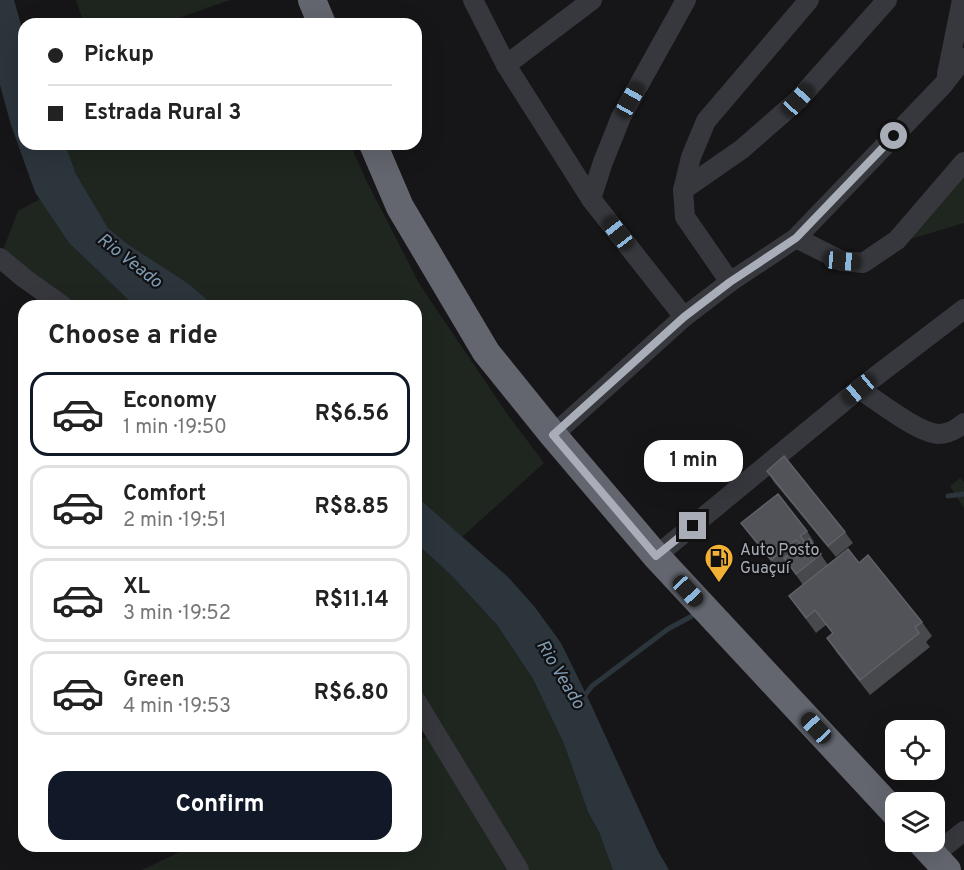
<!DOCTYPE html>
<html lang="en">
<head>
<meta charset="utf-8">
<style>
	body { margin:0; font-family:Overpass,sans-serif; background:#f6f6f6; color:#222; height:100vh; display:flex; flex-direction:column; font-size:22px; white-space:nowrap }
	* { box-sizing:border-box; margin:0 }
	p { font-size:20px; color:#767676 }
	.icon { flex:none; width:33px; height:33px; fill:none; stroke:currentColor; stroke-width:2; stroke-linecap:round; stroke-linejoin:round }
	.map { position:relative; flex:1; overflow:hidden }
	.side { position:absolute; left:18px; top:300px; width:404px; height:552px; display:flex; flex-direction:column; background:#fff; border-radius:18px; box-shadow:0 6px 24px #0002 }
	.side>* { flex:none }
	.top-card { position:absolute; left:18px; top:18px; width:404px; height:132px; border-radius:18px; box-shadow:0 6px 24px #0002; display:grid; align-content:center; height:132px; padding:0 30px; background:#fff }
	.tools { position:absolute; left:885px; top:720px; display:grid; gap:12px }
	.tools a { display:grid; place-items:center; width:60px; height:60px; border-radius:12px; background:#fff; box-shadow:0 6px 24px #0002; font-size:30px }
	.end { position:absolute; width:27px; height:27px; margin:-14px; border:8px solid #a8adb8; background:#111; box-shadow:0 0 0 3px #111 }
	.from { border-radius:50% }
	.bubble { position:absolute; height:42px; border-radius:18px; background:#fff; box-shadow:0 6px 24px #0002; font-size:20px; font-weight:700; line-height:42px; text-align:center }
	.car { position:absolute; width:18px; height:36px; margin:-18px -9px; border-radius:8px; box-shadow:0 0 4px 2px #0007; background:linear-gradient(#222 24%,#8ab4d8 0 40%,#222 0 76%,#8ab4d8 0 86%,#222 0) }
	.top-card b { display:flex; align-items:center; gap:21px; height:57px; font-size:22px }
	.top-card b+b { border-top:2px solid #e0e0e0 }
	.top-card i { width:15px; height:15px; background:#222 }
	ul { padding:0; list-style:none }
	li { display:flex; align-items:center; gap:18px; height:84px; margin:0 12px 9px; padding:0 18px; border:3px solid #e0e0e0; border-radius:18px }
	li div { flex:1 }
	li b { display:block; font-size:22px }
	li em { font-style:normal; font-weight:700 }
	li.current { border-color:#111827 }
	li>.icon { width:54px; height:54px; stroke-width:1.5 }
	h2 { padding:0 30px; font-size:27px; line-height:72px }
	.action { display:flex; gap:12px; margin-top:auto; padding:12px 30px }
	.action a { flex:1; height:69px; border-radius:18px; background:#111827; color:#fff; font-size:24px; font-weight:700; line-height:69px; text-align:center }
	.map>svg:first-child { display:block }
	.green { fill:#1e261f }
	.water { fill:#2c353c }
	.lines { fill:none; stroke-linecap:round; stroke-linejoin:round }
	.stream { stroke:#2c353c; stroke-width:5 }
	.minor { stroke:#37383d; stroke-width:20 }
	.highway { stroke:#63666e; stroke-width:28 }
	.wall { fill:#47494d }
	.building { fill:#525359; stroke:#5f6168; stroke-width:1.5 }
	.route { stroke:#a8adb8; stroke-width:8 }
	.labels { text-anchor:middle; stroke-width:4.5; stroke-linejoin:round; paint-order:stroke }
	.poi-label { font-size:16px; fill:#a8adb8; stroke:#111113; text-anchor:start }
	.water-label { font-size:18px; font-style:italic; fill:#7f9bb3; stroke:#111113 }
</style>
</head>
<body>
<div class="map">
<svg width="964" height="870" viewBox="0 0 964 870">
	<rect width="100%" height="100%" fill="#161618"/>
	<g class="green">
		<path d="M76 0H230L162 24H84Z"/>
		<path d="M65 144H350L366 180 420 285 508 415 544 463 462 537 416 496V306H214L189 284 126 243 108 228 76 174Z"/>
		<path d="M964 162V223L907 240Z"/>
		<path d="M40 199 69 243 135 306H63L2 253 18 211Z"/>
		<path d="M960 478 964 482V508L950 486Z"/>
		<path d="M416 543 451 575 497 625 533 679 564 744 588 812 599 832 613 870H142L192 846H416V741L432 735 416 711Z"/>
	</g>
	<g class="water">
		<path d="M0 0H14L24 35V144H65L76 174 108 228 126 243 189 284 214 306H135L69 243 35 192 11 125 0 85Z"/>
		<path d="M416 496 508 577 534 606 561 643 588 698 658 851 669 870H613L599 832 588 812 564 744 533 679 497 625 451 575 416 543Z"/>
	</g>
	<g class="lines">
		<g class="stream">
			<path d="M948 496 964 494"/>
			<path d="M582 699 592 686 668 629 692 616"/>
		</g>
		<g class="minor">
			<path d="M473 0 506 65 591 199 684 317"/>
			<path d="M506 65 592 0"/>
			<path d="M947 74 962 0"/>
			<path d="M683 190 742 149 798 100 887 0"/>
			<path d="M591 199 603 162 621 117 686 0"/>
			<path d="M796 238 842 261 863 263 897 240 964 162"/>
			<path d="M0 258 24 278 63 306"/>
			<path d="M730 282 685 217 683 190 691 157 706 121 809 0"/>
			<path d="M859 389C878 401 918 433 938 434 948 434 957 429 964 423"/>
			<path d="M553 435 684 317 730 282 796 238 943 85 964 58"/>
			<path d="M656 556 859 389 964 309"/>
			<path d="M416 701 519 870"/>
			<path d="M934 855 964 831"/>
		</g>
		<g class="highway">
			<path d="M312 0 322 24"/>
			<path d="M373 144 400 207 486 352 553 435 656 556 896 814"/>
			<path d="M921 842 947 870"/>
		</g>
	</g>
	<g class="wall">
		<path d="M767 471 845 532 853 543 836 557 774 482Z"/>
		<path d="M741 523 807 531 814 542 813 543 828 565 859 563 922 622 932 636 926 642 930 647 870 695 837 653 827 638 833 634 826 625 816 633 789 596 803 585 788 564 779 571Z"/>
	</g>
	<g class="building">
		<path d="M784 456 845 532 828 546 767 471Z"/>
		<path d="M778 494 807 531 800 536 805 542 809 539 821 554 796 574 784 558 801 545 796 540 771 560 741 523Z"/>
		<path d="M848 549 859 563 868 555 922 622 915 627 919 633 860 680 827 638 833 633 815 610 806 618 789 596Z"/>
	</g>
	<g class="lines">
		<path class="route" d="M693 526 656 556 553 435 684 317 730 282 796 238 894 136"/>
	</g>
	<defs>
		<g id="fuel-pin" transform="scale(1.5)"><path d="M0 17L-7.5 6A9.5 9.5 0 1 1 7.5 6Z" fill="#f2b134" stroke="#111113"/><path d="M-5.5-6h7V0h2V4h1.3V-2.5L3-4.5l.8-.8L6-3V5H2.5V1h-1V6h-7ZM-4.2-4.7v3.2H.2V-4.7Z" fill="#111"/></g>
	</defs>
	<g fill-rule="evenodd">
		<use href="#fuel-pin" x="719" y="558"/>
	</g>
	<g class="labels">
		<g class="poi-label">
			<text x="740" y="555">Auto Posto<tspan x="740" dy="18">Guaçuí</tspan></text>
		</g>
		<g class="water-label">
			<text transform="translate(130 260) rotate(38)" y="6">Rio Veado</text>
			<text transform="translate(561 674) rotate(59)" y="6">Rio Veado</text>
		</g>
	</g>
</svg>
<div class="tools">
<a><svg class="icon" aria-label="locate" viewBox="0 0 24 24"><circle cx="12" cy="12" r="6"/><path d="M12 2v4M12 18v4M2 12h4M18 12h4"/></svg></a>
<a><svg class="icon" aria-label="layers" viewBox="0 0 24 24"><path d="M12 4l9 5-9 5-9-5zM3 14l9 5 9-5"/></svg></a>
</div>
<i class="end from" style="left:894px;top:136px"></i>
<i class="end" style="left:693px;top:526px"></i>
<div class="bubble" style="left:644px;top:440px;width:99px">1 min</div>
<i class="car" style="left:630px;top:100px;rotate:29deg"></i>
<i class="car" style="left:798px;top:100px;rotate:42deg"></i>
<i class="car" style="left:618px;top:233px;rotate:322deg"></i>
<i class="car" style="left:842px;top:261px;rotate:95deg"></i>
<i class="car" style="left:859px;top:389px;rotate:230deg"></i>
<i class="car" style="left:688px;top:591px;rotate:137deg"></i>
<i class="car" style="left:816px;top:728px;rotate:317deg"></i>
<div class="top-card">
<b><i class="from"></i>Pickup</b>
<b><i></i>Estrada Rural 3</b>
</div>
<section class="side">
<h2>Choose a ride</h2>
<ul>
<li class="current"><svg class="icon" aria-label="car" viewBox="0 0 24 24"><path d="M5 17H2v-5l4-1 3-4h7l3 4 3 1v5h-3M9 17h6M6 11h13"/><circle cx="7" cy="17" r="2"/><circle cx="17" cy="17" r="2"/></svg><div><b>Economy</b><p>1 min · 19:50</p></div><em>R$6.56</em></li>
<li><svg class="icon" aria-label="car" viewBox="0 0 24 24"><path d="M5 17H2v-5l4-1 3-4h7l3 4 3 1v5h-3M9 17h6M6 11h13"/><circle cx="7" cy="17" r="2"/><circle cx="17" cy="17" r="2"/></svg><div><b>Comfort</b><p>2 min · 19:51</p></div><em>R$8.85</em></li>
<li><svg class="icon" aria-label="car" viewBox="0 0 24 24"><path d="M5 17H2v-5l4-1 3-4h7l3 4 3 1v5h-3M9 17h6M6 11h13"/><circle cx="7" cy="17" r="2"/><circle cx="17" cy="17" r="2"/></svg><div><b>XL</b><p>3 min · 19:52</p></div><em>R$11.14</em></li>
<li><svg class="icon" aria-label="car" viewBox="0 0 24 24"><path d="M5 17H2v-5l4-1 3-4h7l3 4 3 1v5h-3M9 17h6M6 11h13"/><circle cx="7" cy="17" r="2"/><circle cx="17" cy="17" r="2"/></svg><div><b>Green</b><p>4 min · 19:53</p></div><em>R$6.80</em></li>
</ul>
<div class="action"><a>Confirm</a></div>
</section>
</div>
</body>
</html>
